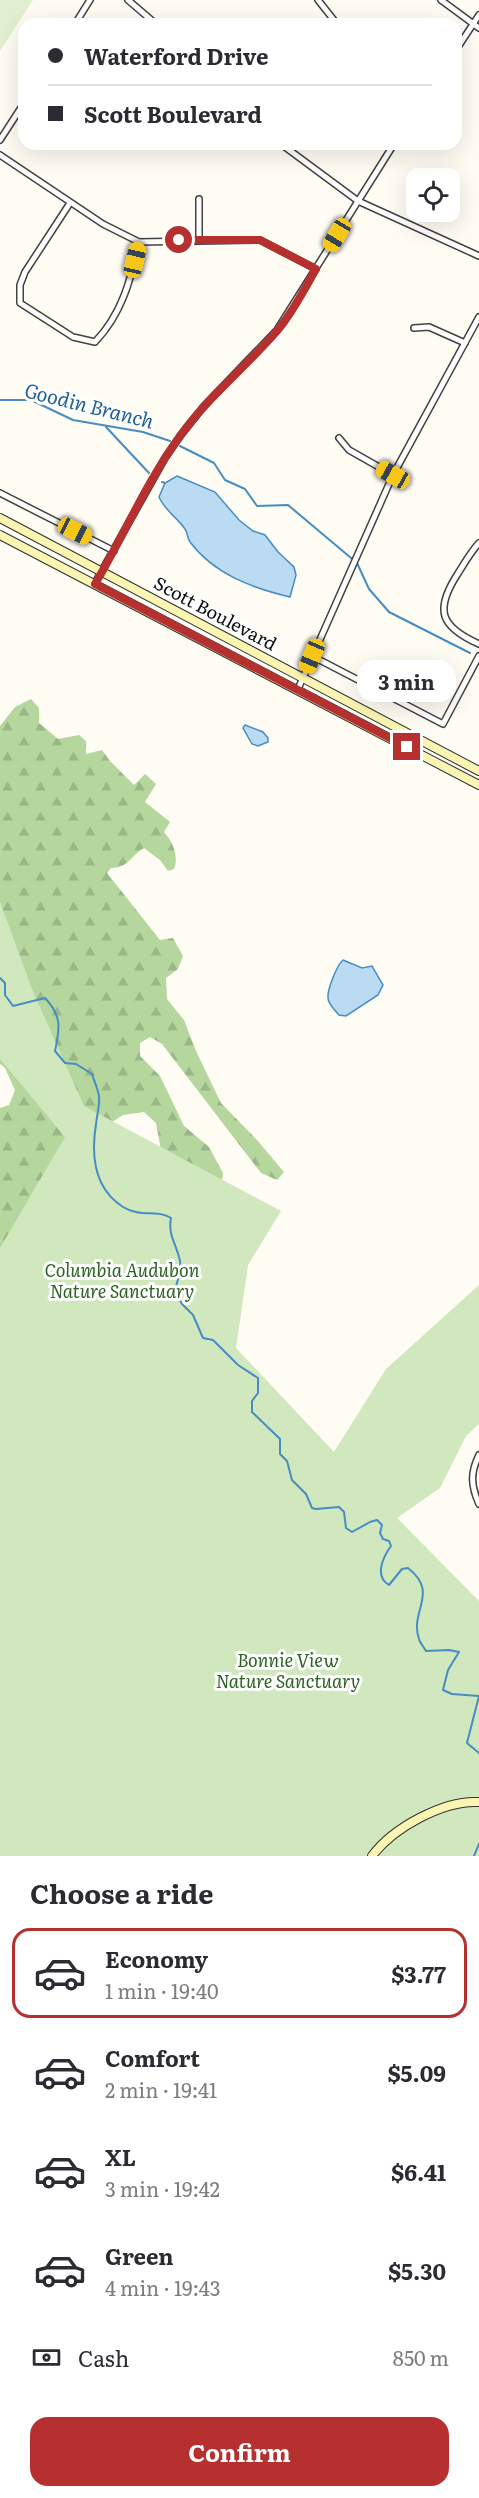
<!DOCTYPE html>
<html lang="en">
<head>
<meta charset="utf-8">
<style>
	body { margin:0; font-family:Literata,serif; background:#f7f7f7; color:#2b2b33; height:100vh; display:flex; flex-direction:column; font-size:22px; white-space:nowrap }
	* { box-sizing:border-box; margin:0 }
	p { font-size:20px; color:#7c7c81 }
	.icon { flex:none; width:33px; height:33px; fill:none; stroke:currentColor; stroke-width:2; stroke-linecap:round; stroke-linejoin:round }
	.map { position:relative; height:1856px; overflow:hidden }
	.sheet { display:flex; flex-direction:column; background:#fff; flex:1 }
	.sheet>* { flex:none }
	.top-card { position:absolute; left:18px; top:18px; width:444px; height:132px; border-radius:18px; box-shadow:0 6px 24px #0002; display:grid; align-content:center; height:132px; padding:0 30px; background:#fff }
	.fabs { position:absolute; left:406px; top:168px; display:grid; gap:12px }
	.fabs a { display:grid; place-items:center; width:54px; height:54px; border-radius:12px; background:#fff; box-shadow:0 6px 24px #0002; font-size:30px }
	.end { position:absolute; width:27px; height:27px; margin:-14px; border:8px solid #b73030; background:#fff; box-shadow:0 0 0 3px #fff }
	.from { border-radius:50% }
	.bubble { position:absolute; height:42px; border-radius:18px; background:#fff; box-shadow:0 6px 24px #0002; font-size:20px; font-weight:700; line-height:42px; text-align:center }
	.car { position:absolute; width:18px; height:36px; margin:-18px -9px; border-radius:8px; box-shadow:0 0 4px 2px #0007; background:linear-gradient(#f5c518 24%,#345 0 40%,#f5c518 0 76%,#345 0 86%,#f5c518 0) }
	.top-card b { display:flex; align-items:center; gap:21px; height:57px; font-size:22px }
	.top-card b+b { border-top:2px solid #e1e1e2 }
	.top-card i { width:15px; height:15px; background:#2b2b33 }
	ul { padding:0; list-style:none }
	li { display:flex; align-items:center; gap:18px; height:90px; margin:0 12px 9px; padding:0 18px; border:3px solid transparent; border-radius:18px }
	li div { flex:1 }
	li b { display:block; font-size:22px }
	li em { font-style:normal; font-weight:700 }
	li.active { border-color:#b73030 }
	li>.icon { width:54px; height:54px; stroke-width:1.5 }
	h2 { padding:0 30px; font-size:27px; line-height:72px }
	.pay { display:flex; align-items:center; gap:15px; height:66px; padding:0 30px; font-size:22px }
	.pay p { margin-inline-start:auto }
	.cta { display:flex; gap:12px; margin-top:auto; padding:12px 30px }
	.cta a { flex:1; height:69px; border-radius:18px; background:#b73030; color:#fff; font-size:24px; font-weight:700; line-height:69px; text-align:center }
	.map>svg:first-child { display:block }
	.forest { fill:url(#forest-firs) }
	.park { fill:#d1e7be }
	.pitch { fill:#e2efcf }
	.water { fill:#badbf2; stroke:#468dc5; stroke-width:1.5 }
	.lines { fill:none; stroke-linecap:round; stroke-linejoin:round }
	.stream { stroke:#468dc5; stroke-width:2 }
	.street-casing { stroke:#424242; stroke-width:8 }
	.secondary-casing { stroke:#313131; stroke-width:10 }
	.street { stroke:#fff; stroke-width:5 }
	.secondary { stroke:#faf5b2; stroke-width:8 }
	.route { stroke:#b73030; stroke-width:8 }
	.labels { text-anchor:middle; stroke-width:6; stroke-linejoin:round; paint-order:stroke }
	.street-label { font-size:18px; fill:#0f0f0f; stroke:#fff }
	.park-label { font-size:18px; font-style:italic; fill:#2e6423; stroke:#fff }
	.water-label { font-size:20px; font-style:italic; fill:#205f9a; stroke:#fff }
</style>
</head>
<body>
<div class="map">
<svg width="479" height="1856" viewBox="0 0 479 1856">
	<defs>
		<pattern id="forest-firs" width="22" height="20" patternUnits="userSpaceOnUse" patternTransform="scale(1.5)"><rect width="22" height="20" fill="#b5d79e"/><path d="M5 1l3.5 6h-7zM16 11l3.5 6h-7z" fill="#9ab787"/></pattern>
	</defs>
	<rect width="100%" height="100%" fill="#fefcf3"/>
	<path class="forest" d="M31 699 39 708V723L58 739 79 735 86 741V754L102 750 110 761 134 785 145 774 156 784 145 802 170 822 164 832C173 842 179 856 174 869L168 871 160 860 144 848C131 855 129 868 111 868L107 873 160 940 173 938 183 956 178 969 166 978 167 999 184 1020 196 1051 221 1103 257 1140 284 1172 277 1180 261 1173 162 1044 150 1037 140 1043V1056L160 1076 184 1126 209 1147 223 1173 221 1187 161 1150 156 1123 144 1112 123 1115 107 1125 0 1856V1108L9 1105 15 1090 5 1068 0 1064V726L15 707Z"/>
	<path class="park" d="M0 902 32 989 84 1106 281 1211 248 1265 236 1348 334 1452 386 1369 479 1285V1424L466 1436 440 1488 397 1518 479 1601V1856H0V1248L65 1137 0 1059Z"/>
	<path class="pitch" d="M0 0H33L0 51Z"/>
	<g class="water">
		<path d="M177 476 215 492 239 520 253 531 265 535 278 552 294 567 296 575 290 597C252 588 214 574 190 542 187 538 188 533 185 529 177 517 165 511 159 497L165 483Z"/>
		<path d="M245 725 263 732 268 738V742L258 746 252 744 243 728Z"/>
		<path d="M343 960 362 968 372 966 383 985 378 995 346 1016 339 1015C335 1010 328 1004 328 998 327 990 337 965 343 960Z"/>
	</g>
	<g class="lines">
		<g class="stream">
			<path d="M0 400H31L73 420 143 432 170 441"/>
			<path d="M106 427 149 473"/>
			<path d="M180 446 214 463 225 480 245 489 257 506 288 505 357 563 369 589 389 612 470 653"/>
			<path d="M162 482 165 483"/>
			<path d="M0 978 5 983V995L13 1006 45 998C62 1016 60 1028 55 1051L65 1063 76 1064 92 1074C94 1081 98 1089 99 1096 100 1104 97 1115 96 1124 91 1155 93 1188 123 1207 141 1218 157 1209 171 1218 168 1234 175 1242 179 1257 183 1268 177 1280 175 1291L182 1304 193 1315 203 1338 213 1340 238 1365 258 1378V1393L252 1401V1412L280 1439V1454L287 1461 292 1480 306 1494 312 1508 316 1509 339 1507 344 1512 346 1528 352 1532 370 1522 377 1520 382 1525 380 1533 383 1539 389 1541 391 1546C383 1557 374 1576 389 1585L402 1569 408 1568C440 1593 409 1611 419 1639 420 1643 424 1647 426 1651L449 1650 459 1652 448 1670 443 1690 452 1694 479 1696"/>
			<path d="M479 1696 467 1743 479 1753"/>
			<path d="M474 1856 479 1844"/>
		</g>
		<g class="street-casing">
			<g id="street">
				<path d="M128 0 156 24"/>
				<path d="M318 0 337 24"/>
				<path d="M441 0 479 28"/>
				<path d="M75 24 90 0"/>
				<path d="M456 50 479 15"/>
				<path d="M0 140 24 103"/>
				<path d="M281 144 358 201 479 256"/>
				<path d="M0 155 103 224 139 242 260 240 316 269"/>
				<path d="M70 203 25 272 20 285V303L73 337 95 342C122 314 131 279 139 242"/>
				<path d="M199 240V199"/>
				<path d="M414 328 429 327 465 343"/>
				<path d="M339 438 349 450 393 475"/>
				<path d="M0 493 114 551"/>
				<path d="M479 543C470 553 464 564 457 575 434 611 441 627 479 644"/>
				<path d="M95 583 165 458 181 435 204 406 277 330 394 144"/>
				<path d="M312 656 443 724 479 656"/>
				<path d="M298 689 393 475 479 317"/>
				<path d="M479 1455C470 1473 471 1486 479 1504"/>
			</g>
		</g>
		<g class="secondary-casing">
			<g id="secondary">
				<path d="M0 518 479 771"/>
				<path d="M0 535 479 785"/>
				<path d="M372 1856C393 1828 443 1800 479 1802"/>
			</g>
		</g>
		<use href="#street" class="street"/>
		<use href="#secondary" class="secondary"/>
	</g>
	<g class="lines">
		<path class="route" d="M179 240H260L316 269C304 290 293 312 277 331 246 367 208 397 180 436 147 481 124 535 95 584L407 747"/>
	</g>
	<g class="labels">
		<g class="street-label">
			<text transform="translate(215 614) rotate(28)" y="6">Scott Boulevard</text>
		</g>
		<g class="park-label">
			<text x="122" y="1277">Columbia Audubon<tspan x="122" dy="21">Nature Sanctuary</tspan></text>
			<text x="288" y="1667">Bonnie View<tspan x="288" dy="21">Nature Sanctuary</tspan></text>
		</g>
		<g class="water-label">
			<text transform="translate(89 406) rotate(14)" y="7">Goodin Branch</text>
		</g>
	</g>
</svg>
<div class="fabs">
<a><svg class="icon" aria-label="locate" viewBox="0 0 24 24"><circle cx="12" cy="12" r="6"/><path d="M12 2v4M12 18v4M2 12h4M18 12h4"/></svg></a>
</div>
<i class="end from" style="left:179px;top:240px"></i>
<i class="end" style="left:407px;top:747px"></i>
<div class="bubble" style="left:357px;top:660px;width:99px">3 min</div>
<i class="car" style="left:337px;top:235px;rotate:211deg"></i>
<i class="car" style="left:135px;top:260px;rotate:13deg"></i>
<i class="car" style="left:393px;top:475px;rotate:299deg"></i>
<i class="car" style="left:75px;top:531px;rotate:117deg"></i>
<i class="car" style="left:312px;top:656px;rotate:203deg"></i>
<div class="top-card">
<b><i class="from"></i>Waterford Drive</b>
<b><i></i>Scott Boulevard</b>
</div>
</div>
<section class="sheet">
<h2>Choose a ride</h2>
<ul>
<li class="active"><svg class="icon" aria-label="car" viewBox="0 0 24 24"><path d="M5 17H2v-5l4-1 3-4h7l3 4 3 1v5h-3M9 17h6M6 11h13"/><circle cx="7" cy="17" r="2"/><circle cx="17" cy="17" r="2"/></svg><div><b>Economy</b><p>1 min · 19:40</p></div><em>$3.77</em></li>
<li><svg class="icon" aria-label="car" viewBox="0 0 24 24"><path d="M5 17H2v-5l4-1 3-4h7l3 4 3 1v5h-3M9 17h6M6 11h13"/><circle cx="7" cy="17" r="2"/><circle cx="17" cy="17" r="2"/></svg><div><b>Comfort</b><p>2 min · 19:41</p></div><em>$5.09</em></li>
<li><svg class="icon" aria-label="car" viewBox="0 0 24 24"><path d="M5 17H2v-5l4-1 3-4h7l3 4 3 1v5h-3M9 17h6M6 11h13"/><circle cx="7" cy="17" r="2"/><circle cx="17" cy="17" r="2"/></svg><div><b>XL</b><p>3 min · 19:42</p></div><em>$6.41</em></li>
<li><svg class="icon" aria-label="car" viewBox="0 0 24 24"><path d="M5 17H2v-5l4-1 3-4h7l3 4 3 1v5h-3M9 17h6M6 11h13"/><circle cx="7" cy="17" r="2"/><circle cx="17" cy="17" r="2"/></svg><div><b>Green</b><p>4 min · 19:43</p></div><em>$5.30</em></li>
</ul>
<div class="pay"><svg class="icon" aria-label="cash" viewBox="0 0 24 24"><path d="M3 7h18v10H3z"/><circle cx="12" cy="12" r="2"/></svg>Cash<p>850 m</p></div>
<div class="cta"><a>Confirm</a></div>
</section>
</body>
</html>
